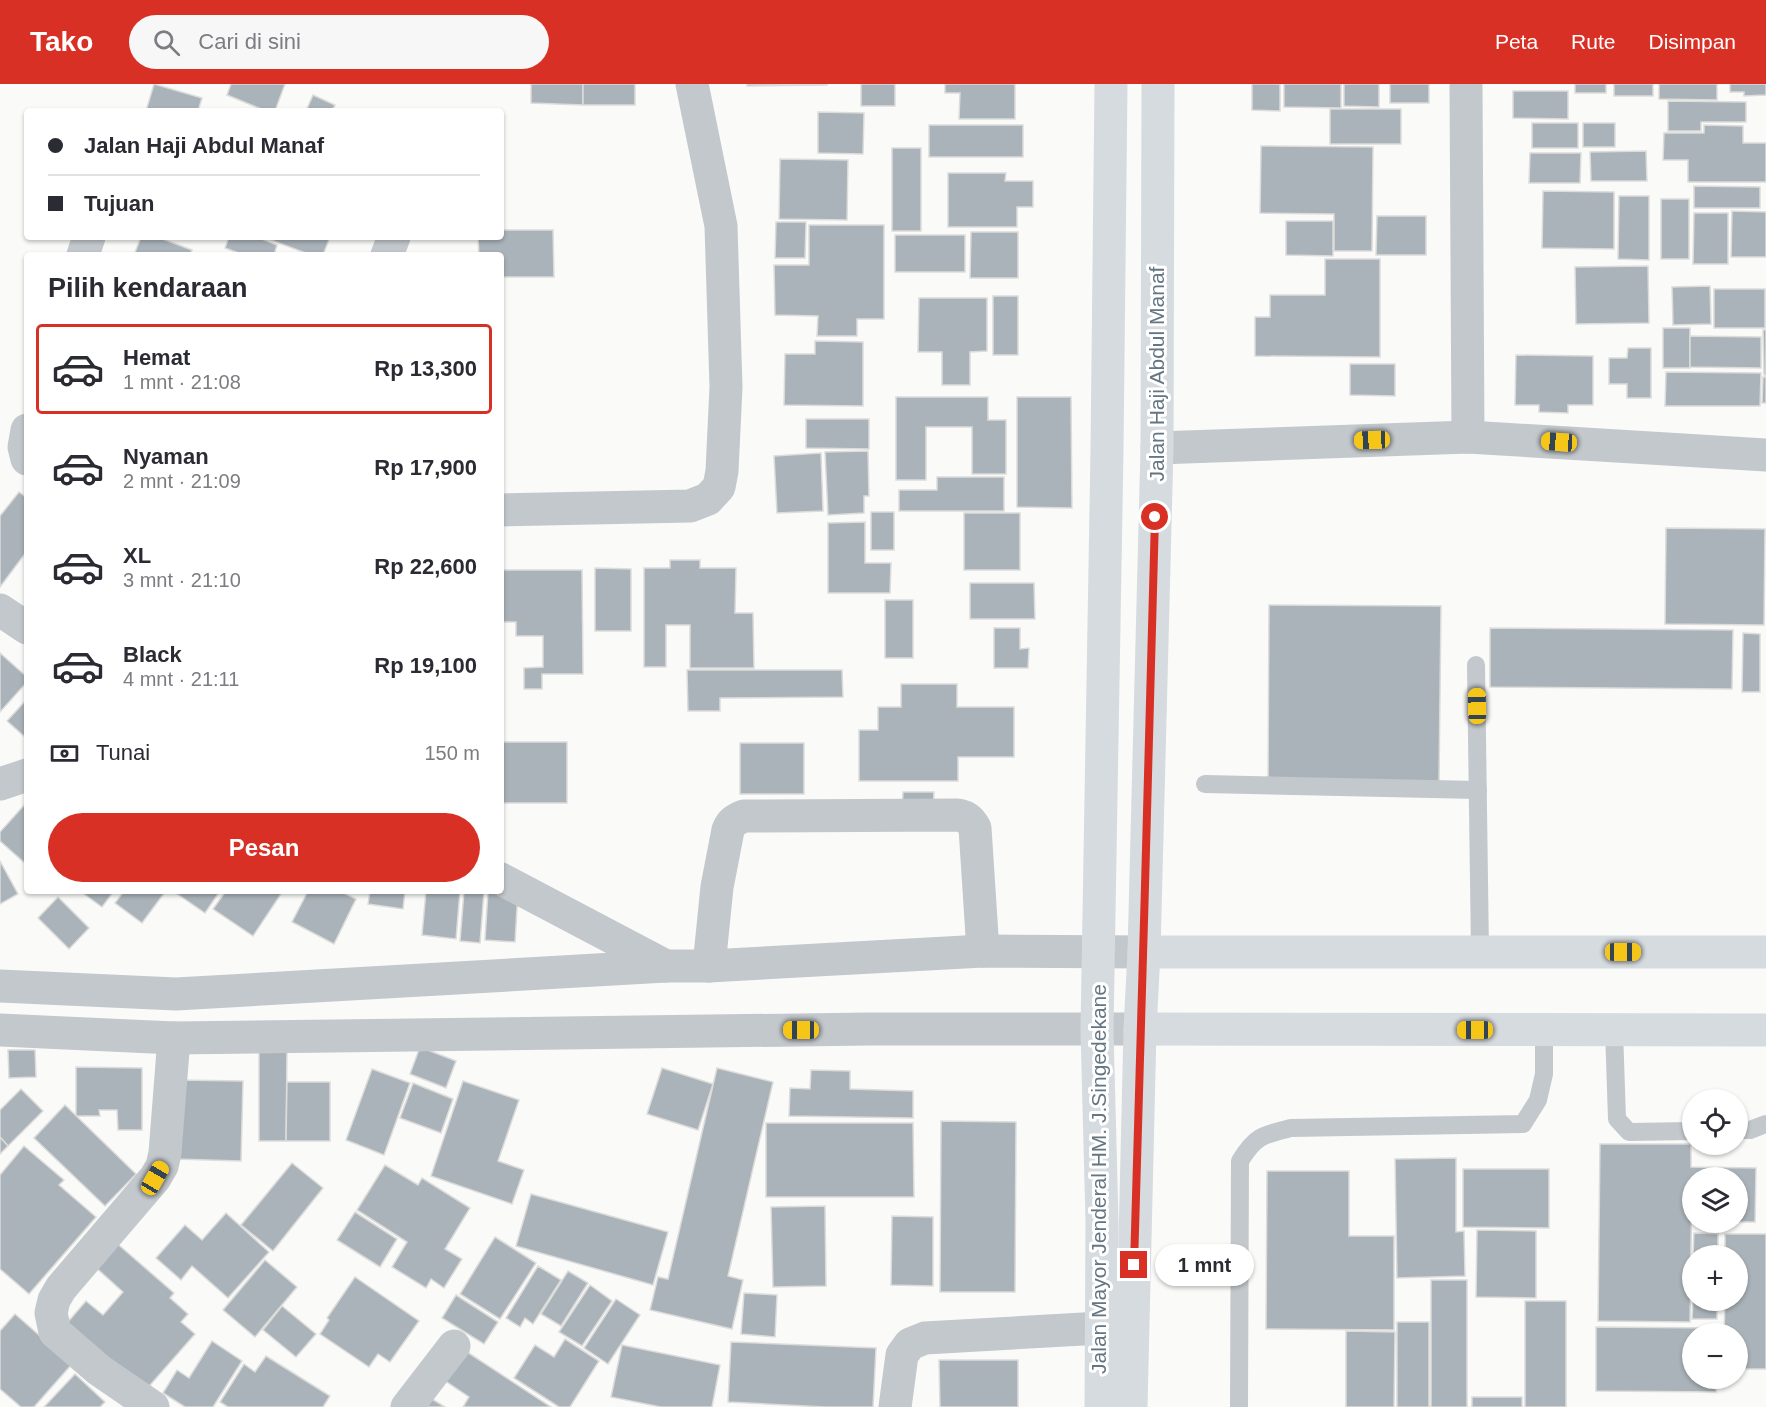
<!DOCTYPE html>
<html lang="id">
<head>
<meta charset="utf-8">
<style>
	body { margin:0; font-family:Arial,sans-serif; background:#f7f7f7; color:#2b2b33; height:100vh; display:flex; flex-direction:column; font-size:22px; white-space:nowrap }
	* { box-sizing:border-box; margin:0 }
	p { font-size:20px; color:#7c7c81 }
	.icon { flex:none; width:33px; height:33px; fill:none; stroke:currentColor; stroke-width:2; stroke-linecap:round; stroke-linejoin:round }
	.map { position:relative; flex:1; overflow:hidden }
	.drawer { position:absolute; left:24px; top:168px; width:480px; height:642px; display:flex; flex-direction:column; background:#fff; border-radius:6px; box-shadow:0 2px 4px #0004 }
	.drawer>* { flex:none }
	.banner { position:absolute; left:24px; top:24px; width:480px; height:132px; border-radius:6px; box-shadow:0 2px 4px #0004; display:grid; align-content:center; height:132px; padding:0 24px; background:#fff }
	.tools { position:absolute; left:1682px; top:1005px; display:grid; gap:12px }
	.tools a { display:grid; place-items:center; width:66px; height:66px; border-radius:50%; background:#fff; box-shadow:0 2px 4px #0004; font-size:30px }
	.end { position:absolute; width:27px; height:27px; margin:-14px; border:8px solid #d93025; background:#fff; box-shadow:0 0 0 3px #fff }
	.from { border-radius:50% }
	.bubble { position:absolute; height:42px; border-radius:21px; background:#fff; box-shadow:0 2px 4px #0004; font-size:20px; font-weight:600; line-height:42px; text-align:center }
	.car { position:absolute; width:18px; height:36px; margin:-18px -9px; border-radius:8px; box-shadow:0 0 4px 2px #0007; background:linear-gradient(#f5c518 24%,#345 0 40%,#f5c518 0 76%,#345 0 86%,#f5c518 0) }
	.banner b { display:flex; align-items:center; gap:21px; height:57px; font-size:22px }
	.banner b+b { border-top:2px solid #e1e1e2 }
	.banner i { width:15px; height:15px; background:#2b2b33 }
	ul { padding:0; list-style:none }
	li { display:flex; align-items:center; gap:18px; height:90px; margin:0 12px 9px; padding:0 12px; border:3px solid transparent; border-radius:6px }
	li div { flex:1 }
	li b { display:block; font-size:22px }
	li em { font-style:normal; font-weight:600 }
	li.selected { border-color:#d93025 }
	li>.icon { width:54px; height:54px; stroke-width:1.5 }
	h2 { padding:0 24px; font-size:27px; line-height:72px }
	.pay { display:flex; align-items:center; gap:15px; height:66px; padding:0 24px; font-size:22px }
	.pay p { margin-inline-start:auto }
	.primary-button { display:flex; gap:12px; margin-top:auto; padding:12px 24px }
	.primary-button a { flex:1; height:69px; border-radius:36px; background:#d93025; color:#fff; font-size:24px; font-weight:600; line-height:69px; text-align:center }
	header { display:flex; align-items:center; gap:36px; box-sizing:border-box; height:84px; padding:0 30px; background:#d93025; color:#fff }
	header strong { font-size:28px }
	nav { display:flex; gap:33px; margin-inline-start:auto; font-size:21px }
	.search { width:420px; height:54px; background:#f7f7f7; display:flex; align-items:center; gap:15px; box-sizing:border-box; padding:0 21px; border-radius:33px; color:#7c7c81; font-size:22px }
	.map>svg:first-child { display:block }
	.building { fill:#aab3b9; stroke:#dcdcda; stroke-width:1.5 }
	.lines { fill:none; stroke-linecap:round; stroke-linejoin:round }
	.service { stroke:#c3c8cc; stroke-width:18 }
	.minor { stroke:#c3c8cc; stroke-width:33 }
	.tertiary { stroke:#c3c8cc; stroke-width:33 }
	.secondary { stroke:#d6dbdf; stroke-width:33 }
	.route { stroke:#d93025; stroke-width:8 }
	.labels { text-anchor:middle; stroke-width:6; stroke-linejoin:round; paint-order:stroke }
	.street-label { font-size:21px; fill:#657683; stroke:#fff }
</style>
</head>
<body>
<header>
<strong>Tako</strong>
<div class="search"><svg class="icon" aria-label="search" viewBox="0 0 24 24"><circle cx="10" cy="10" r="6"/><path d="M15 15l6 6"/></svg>Cari di sini</div>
<nav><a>Peta</a><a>Rute</a><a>Disimpan</a></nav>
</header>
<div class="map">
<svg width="1766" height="1323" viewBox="0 0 1766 1323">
	<rect width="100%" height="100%" fill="#fafaf8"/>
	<g class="building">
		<path d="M154 0 202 14 198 27H146Z"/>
		<path d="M231 0H285L275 27H266L227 11Z"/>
		<path d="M531 0H583V21L531 19Z"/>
		<rect x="583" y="0" width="52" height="21"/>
		<path d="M747 0H827V1L747 2Z"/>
		<rect x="861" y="0" width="34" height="22"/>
		<path d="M945 0H1015V35H959L960 9H945Z"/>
		<path d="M1252 0H1280V27L1252 26Z"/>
		<path d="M1284 0H1341V24L1284 23Z"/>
		<path d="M1344 0H1379V23L1344 22Z"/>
		<rect x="1390" y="0" width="39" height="19"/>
		<rect x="1575" y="0" width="31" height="9"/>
		<rect x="1614" y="0" width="39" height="12"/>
		<path d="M1659 0H1717V16L1659 15Z"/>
		<path d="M1730 0H1766V11L1744 12V8H1730Z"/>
		<path d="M1513 7H1568V35L1513 34Z"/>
		<path d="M313 11 335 21 332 27H306Z"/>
		<path d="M1668 17 1746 18V38H1701V47H1668Z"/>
		<rect x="1330" y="25" width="71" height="35"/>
		<path d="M818 28 864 29 863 70 818 69Z"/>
		<rect x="1532" y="39" width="46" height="25"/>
		<rect x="1583" y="39" width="32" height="24"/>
		<rect x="929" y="41" width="94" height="32"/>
		<path d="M1704 41 1743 42V59H1766V98H1688V76H1663L1664 49H1704Z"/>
		<path d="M1261 62 1373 63 1372 167H1334V130L1260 129Z"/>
		<rect x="892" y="64" width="29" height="83"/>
		<path d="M1646 67 1647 97H1591L1590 68Z"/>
		<path d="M1530 69H1581L1580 99H1529Z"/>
		<path d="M780 75 848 76 847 136 779 135Z"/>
		<path d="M948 89H1006L1005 97H1033V123H1017V143H948Z"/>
		<path d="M1694 102 1760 103V124H1694Z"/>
		<path d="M1543 107 1614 108V165L1542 164Z"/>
		<path d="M1619 112H1649V176L1618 175Z"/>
		<rect x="1661" y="115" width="28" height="60"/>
		<path d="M1732 127 1766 128V173H1731Z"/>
		<path d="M1694 129H1728V180H1693Z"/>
		<path d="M1377 132H1426V171H1376Z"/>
		<path d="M1286 137H1333V172L1286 171Z"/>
		<path d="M776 138H806L805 174H775Z"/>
		<path d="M809 141H884V235H857V252H817L818 232 775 231 774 181H809Z"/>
		<path d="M501 146H553L554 193H501V171H479L478 153H501Z"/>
		<path d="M971 148H1018V194H970Z"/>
		<rect x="895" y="151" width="70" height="37"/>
		<path d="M141 153H157L192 166 190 171H134Z"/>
		<path d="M229 153H257L277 161 274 171H244L225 164Z"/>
		<path d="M263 153H330L323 171H311Z"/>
		<path d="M1325 175H1380V273L1255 272V233H1270V211H1325Z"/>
		<path d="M1648 182 1649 239 1576 240 1575 183Z"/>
		<path d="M1710 202 1711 240 1673 241 1672 203Z"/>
		<rect x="1714" y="205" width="51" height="39"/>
		<rect x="993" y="212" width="25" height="59"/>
		<path d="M919 214H987V267L970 268V301H942V268H918Z"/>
		<rect x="1663" y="244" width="27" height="40"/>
		<path d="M1763 246H1766V291H1764Z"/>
		<path d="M1690 252 1761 253V284L1690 283Z"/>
		<path d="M815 257 863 258V322L784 321 785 270H815Z"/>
		<path d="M1628 264H1651V314H1627V300H1609V274H1627Z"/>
		<path d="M1516 271 1593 272V321H1568V329L1539 328V321H1515Z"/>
		<path d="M1350 280H1395V312L1350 311Z"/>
		<path d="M1666 288 1761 289 1760 322H1665Z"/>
		<path d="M1763 293H1766V319H1762Z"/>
		<path d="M896 313H988V336H1006V390H972V343H926V396H896Z"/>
		<path d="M1017 313H1071L1072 424 1017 423Z"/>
		<path d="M806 335H869V365L806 364Z"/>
		<path d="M868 367 869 412H864V429L828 431 825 368Z"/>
		<path d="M821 369 823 427 777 429 774 372Z"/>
		<path d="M937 393H1004V427H899V406H937Z"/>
		<path d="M19 408 27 414V467L0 503V432Z"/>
		<rect x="871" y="428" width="23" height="38"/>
		<rect x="964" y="429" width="56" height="57"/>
		<path d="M865 438V479H891L890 509H828V439Z"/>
		<path d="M1666 444 1765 445 1764 541 1665 540Z"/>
		<path d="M670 476H700V484H736L735 529H753L754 584H690V541H666V583H644V484H670Z"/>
		<path d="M595 484 631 485V547H595Z"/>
		<path d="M503 486H582L583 590H542V605H524V584L543 583V552H516V538H503Z"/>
		<path d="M970 499H1034L1035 535H970Z"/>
		<rect x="885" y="516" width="28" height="58"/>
		<path d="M1269 521 1441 522 1439 699 1268 698Z"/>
		<path d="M994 544H1020V565L1029 564 1028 584H994Z"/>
		<path d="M1490 544 1733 546 1732 605 1490 603Z"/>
		<path d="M1743 549 1760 550V608H1742Z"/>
		<path d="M0 569 27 593V598L0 628Z"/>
		<path d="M687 586H842L843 613 720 614V627H688Z"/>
		<path d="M901 600H957V623H1014V673H958V697H859V646H878V623H901Z"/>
		<path d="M27 615V650L25 653 7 637Z"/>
		<rect x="501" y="658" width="66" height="61"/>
		<rect x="740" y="659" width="64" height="51"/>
		<path d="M903 708H934L933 728H902Z"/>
		<path d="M27 718V781L0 757V748Z"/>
		<path d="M0 777 18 810 0 820Z"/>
		<path d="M80 807H114L102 823Z"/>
		<path d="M124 807H163L165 808 142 839 115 819Z"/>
		<path d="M173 807H220L205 829Z"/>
		<path d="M226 807H283L253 852 213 825Z"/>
		<path d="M308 807H340L356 815 334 860 292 838Z"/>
		<path d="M370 807H405L403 825 368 820Z"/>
		<path d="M426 807H460L456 855 422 851Z"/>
		<path d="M464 807H484L480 859 460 857Z"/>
		<path d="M488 807 518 808 515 858 485 856Z"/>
		<path d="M58 813 89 844 69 865 38 834Z"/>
		<path d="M420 963 456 977 446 1004 410 990Z"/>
		<path d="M8 966H35L36 993 9 994Z"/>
		<path d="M259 966H287L286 1057H259Z"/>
		<path d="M76 983 142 984V1046H118L117 1026H99L100 1032H76Z"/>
		<path d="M662 984 713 1000 698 1046 647 1030Z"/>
		<path d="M717 984 773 998 728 1192 743 1196 732 1245 650 1226 658 1193 668 1195Z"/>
		<path d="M372 985 410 999 384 1071 346 1056Z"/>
		<path d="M811 986 850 987V1005L913 1007V1034L789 1032 790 1004 810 1005Z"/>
		<path d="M177 996 243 997 241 1077 175 1075Z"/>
		<path d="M463 997 519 1016 498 1077 524 1086 512 1120 431 1092Z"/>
		<path d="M287 998H330V1057H286Z"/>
		<path d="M413 999 453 1015 441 1049 400 1034Z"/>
		<path d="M21 1005 43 1027 8 1062 0 1053V1026Z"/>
		<path d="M65 1021 136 1090 105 1122 34 1054Z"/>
		<path d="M941 1037 1016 1038 1015 1208H940Z"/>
		<path d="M766 1039H913L914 1113H766Z"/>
		<path d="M0 1053 8 1062 0 1070Z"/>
		<path d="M1600 1060H1691V1083L1756 1084 1755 1138H1737V1094H1692L1690 1238 1598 1237Z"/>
		<path d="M24 1062 64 1096 59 1101 96 1133 29 1210 0 1185V1091Z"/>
		<path d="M1456 1074V1148L1464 1147 1465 1192 1397 1194 1395 1075Z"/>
		<path d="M292 1079 323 1104 273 1167 241 1141Z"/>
		<path d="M385 1081 418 1101 422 1094 470 1124 445 1165 462 1175 444 1204 431 1195 426 1204 392 1183 407 1158 357 1126Z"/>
		<path d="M1463 1085H1549V1144L1463 1143Z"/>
		<path d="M1267 1087H1349V1152H1394V1246L1266 1245Z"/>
		<path d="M531 1110 668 1148 653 1201 516 1162Z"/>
		<path d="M825 1122 826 1202 773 1203 771 1123Z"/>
		<path d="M355 1128 397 1155 380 1183 337 1156Z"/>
		<path d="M226 1129 269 1168 228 1214 192 1182 181 1196 156 1174 185 1141 202 1156Z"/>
		<path d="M892 1132 933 1133V1202L891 1201Z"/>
		<path d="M1477 1146 1536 1147V1214L1476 1213Z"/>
		<path d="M1694 1149 1718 1150V1172H1693Z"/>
		<path d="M1725 1150H1766V1285H1737V1250H1724L1725 1216H1737V1172H1725Z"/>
		<path d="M495 1153 536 1179 500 1235 460 1210Z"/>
		<path d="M113 1156 174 1209 170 1214 188 1230 181 1238 195 1250 144 1308 67 1239 86 1217 103 1231 123 1208 92 1180Z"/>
		<path d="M265 1176 297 1203 255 1253 223 1226Z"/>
		<path d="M538 1182 561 1196 533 1240 525 1234 520 1243 506 1234Z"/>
		<path d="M568 1187 588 1199 561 1242 541 1230Z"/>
		<path d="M355 1193 419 1237 390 1278 378 1270 369 1283 320 1250 329 1236 327 1234Z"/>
		<rect x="1431" y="1196" width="36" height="127"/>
		<path d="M590 1201 612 1217 582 1262 559 1248Z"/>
		<path d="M744 1209 777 1211 775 1253 741 1250Z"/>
		<path d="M456 1211 498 1238 484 1260 442 1234Z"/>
		<path d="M616 1215 640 1231 608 1280 584 1264Z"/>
		<path d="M1693 1216H1717V1235H1692Z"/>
		<rect x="1525" y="1217" width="41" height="106"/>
		<path d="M282 1222 316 1250 296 1273 263 1246Z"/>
		<path d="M15 1230 72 1280 34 1323H21L0 1305V1247Z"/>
		<rect x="1397" y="1238" width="32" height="85"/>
		<path d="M1596 1243 1717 1244V1250H1692V1294H1717L1716 1308 1596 1307Z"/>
		<path d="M1346 1247 1395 1248 1394 1323H1346Z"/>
		<path d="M565 1255 599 1277 570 1323H559L514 1294 535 1261 554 1273Z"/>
		<path d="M212 1257 242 1277 213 1323H185L163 1309 177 1286 189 1294Z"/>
		<path d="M731 1258 876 1264 873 1323H825L728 1318Z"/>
		<path d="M622 1261 720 1281 712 1323H661L611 1313Z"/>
		<path d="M458 1262 551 1323H463L469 1313 438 1292Z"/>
		<path d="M266 1272 330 1312 323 1323H228L220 1318 244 1280 255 1288Z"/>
		<path d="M939 1276H1018V1323H940Z"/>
		<path d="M75 1290 105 1318 100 1323H44Z"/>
		<rect x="1472" y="1313" width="50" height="10"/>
		<path d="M432 1315 445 1323H427Z"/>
	</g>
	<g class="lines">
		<g class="service">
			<path d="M1476 581 1480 868"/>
			<path d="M1205 700 1478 706"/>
			<path d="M1614 946 1617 1035 1629 1048 1692 1047"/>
			<path d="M1737 1046H1750L1766 1040"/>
			<path d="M1239 1323 1240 1077C1256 1051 1263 1051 1291 1044L1523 1040 1538 1016 1544 990V946"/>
		</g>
		<g class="minor">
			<path d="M1466 0 1468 353"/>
			<path d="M83 171 89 153"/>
			<path d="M387 171 394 153"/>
			<path d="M27 346 24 363 27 375"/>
			<path d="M1157 364 1468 353 1766 371"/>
			<path d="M501 426 690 422 708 415 719 403 722 387 726 303 721 142 692 0"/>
			<path d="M0 526 27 544"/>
			<path d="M0 700 27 691"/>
			<path d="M501 795 666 882"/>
			<path d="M709 882 717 803 728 746C731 738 736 735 744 732L956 731C966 732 970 735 975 744L983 867"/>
			<path d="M153 1323 99 1286 55 1248 51 1229 54 1216 61 1204 155 1094 162 1082 165 1069 174 954"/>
			<path d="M407 1323 454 1262"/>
			<path d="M895 1323 902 1271 910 1260 925 1254 1101 1244"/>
		</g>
		<g class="tertiary">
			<path d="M0 902 176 910 666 882H709L983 867 1144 868"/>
			<path d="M0 946 174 954 870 945H1140"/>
		</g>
		<g class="secondary">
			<path d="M1144 868H1766"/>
			<path d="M1140 945 1766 946"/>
			<path d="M1101 1323 1102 1137 1097 946 1107 366 1111 0"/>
			<path d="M1131 1323 1140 945 1144 868 1157 364 1158 0"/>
		</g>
	</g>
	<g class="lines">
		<path class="route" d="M1134 1181C1141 932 1149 682 1155 433"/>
	</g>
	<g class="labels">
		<g class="street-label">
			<text transform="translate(1157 290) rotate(-90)" y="7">Jalan Haji Abdul Manaf</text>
			<text transform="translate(1099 1095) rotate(-90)" y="7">Jalan Mayor Jenderal HM. J.Singedekane</text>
		</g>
	</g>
</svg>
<div class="tools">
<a><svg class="icon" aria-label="locate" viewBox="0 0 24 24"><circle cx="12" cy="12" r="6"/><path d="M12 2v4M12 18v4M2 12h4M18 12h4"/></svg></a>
<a><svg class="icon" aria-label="layers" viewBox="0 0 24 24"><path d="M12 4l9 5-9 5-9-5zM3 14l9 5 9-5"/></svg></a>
<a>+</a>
<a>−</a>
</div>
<i class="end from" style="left:1155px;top:433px"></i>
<i class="end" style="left:1134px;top:1181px"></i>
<div class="bubble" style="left:1155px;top:1160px;width:99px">1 mnt</div>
<i class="car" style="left:1372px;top:356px;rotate:268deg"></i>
<i class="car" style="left:1559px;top:358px;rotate:274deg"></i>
<i class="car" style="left:1477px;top:622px;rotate:359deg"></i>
<i class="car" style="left:1623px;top:868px;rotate:90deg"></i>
<i class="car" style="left:801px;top:946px;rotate:270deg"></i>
<i class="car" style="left:1475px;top:946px;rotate:270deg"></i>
<i class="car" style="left:155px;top:1094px;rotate:30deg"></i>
<div class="banner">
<b><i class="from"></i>Jalan Haji Abdul Manaf</b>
<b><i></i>Tujuan</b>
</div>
<section class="drawer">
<h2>Pilih kendaraan</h2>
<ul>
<li class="selected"><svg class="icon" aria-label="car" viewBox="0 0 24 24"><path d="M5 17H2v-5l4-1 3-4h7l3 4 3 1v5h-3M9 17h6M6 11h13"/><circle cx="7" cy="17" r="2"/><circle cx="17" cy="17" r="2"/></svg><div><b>Hemat</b><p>1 mnt · 21:08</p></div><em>Rp 13,300</em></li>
<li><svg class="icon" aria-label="car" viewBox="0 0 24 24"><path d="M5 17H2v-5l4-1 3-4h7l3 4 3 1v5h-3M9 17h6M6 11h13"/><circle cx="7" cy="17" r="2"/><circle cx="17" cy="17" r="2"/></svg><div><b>Nyaman</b><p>2 mnt · 21:09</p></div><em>Rp 17,900</em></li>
<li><svg class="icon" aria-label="car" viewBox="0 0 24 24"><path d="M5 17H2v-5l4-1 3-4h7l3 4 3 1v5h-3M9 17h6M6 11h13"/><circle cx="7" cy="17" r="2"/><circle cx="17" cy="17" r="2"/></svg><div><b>XL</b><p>3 mnt · 21:10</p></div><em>Rp 22,600</em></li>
<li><svg class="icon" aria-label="car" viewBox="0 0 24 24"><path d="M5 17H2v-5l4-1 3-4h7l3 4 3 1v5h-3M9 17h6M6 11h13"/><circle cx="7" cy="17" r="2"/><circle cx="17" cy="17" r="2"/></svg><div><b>Black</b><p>4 mnt · 21:11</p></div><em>Rp 19,100</em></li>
</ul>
<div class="pay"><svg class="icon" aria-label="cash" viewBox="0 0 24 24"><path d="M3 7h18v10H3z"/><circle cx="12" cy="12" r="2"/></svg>Tunai<p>150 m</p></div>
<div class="primary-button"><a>Pesan</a></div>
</section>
</div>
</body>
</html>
